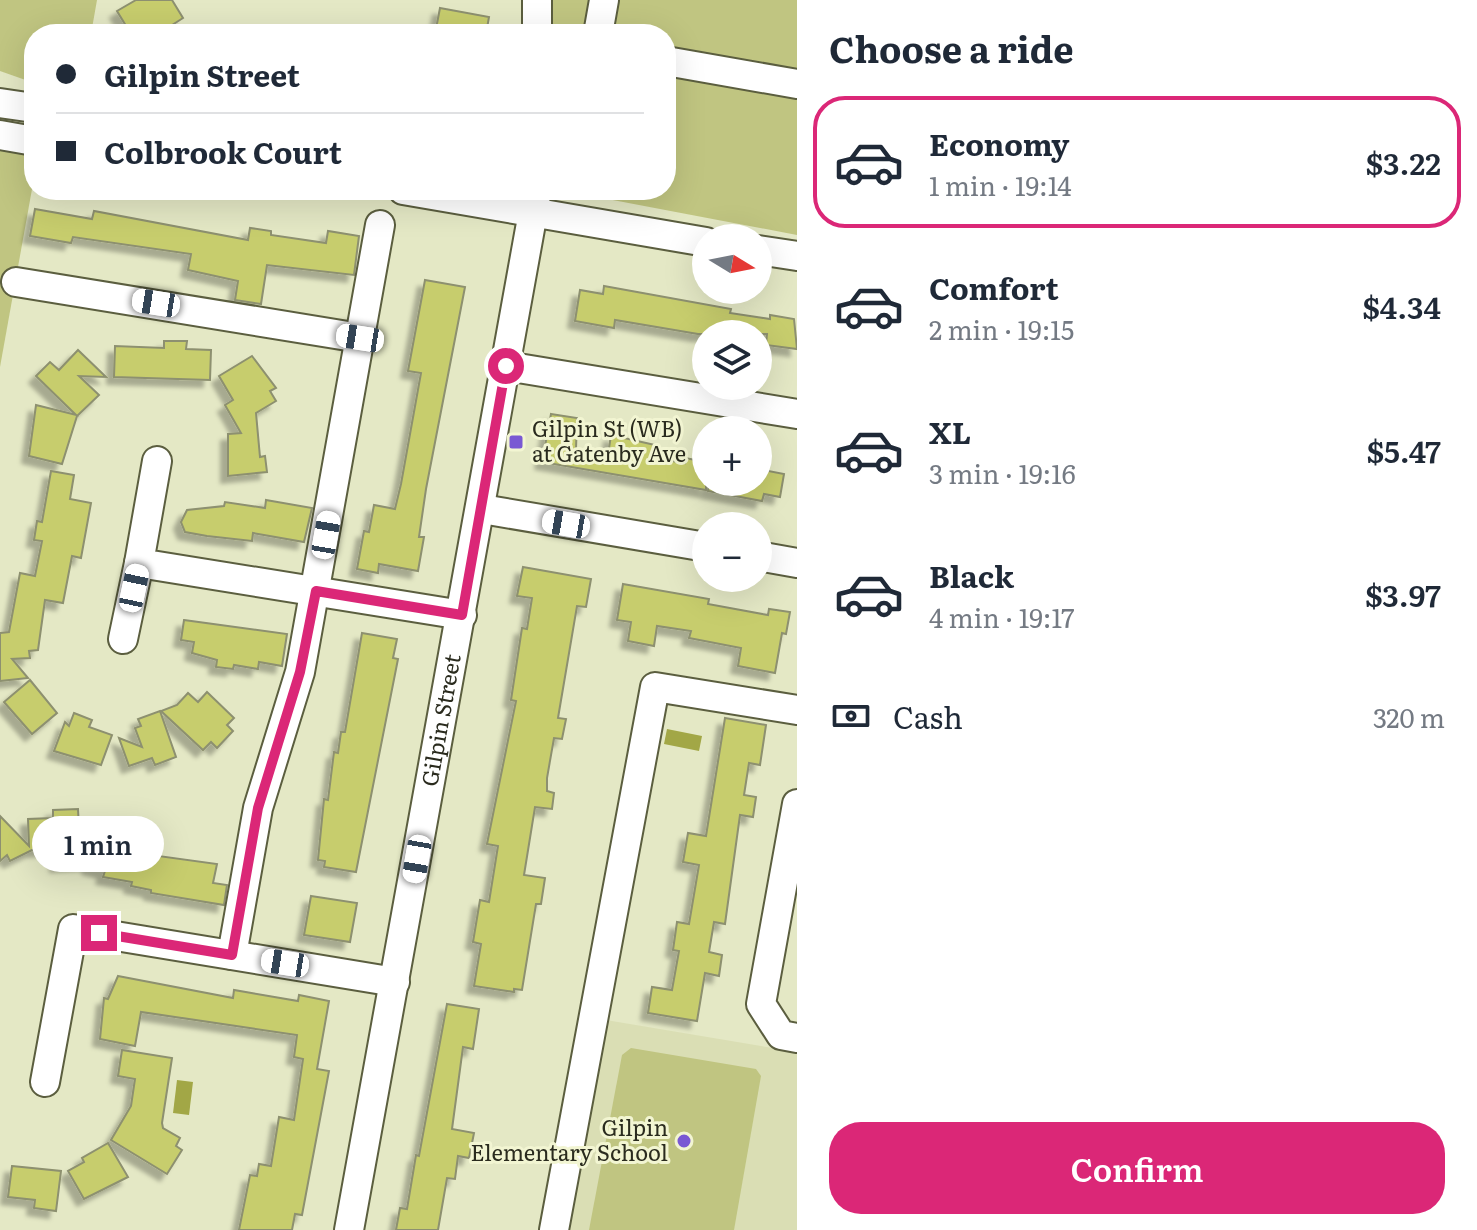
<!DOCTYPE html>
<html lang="en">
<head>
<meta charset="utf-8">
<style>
	body { margin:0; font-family:Literata,serif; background:#f2f2f3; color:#1f2937; height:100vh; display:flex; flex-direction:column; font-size:30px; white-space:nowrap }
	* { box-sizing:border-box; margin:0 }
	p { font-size:26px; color:#747a83 }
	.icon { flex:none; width:44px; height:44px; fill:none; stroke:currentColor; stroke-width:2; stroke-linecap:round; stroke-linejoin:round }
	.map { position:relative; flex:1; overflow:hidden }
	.side { display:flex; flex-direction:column; background:#fff; width:680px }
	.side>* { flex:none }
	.top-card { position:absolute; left:24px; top:24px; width:652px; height:176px; border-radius:32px; box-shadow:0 8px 32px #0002; display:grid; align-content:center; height:176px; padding:0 32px; background:#fff }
	.needle { width:52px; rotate:100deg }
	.buttons { position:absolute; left:692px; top:224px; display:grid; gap:16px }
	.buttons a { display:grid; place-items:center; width:80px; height:80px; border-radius:50%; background:#fff; box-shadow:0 8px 32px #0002; font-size:40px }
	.end { position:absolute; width:36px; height:36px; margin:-18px; border:10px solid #db2777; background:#fff; box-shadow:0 0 0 4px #fff }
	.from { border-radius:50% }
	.bubble { position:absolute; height:56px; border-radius:28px; background:#fff; box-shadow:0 8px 32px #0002; font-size:26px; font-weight:600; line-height:56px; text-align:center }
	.car { position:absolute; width:24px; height:48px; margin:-24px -12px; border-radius:10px; box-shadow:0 0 6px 2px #0007; background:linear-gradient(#fff 24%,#345 0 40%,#fff 0 76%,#345 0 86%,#fff 0) }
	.top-card b { display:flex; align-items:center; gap:28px; height:76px; font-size:30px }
	.top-card b+b { border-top:2px solid #e0e1e3 }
	.top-card i { width:20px; height:20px; background:#1f2937 }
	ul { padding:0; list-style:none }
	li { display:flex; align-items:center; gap:24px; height:132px; margin:0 16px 12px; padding:0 16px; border:4px solid transparent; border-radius:32px }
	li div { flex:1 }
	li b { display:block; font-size:30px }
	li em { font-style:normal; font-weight:600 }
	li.selected { border-color:#db2777 }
	li>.icon { width:72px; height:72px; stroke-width:1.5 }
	h2 { padding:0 32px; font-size:36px; line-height:96px }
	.pay { display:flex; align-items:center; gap:20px; height:88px; padding:0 32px; font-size:30px }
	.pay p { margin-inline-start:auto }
	.action { display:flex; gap:16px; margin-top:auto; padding:16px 32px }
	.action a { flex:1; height:92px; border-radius:32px; background:#db2777; color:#fff; font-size:32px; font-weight:600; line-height:92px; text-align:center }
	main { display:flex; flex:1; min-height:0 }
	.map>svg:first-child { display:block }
	.built { fill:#dadeb4 }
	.green { fill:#c0c581 }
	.water { fill:#a2a746 }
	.building { fill:#c7cd6d; stroke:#8d906f; stroke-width:2; filter:url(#shadow) }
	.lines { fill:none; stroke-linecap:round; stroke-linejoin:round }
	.minor-casing { stroke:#5b5e3f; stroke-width:32 }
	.minor { stroke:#fff; stroke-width:28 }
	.route { stroke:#db2777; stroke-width:10 }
	.poi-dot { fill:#7958d3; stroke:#f2f5d2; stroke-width:3 }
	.labels { text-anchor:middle; stroke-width:6; stroke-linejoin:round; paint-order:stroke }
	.poi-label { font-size:22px; fill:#2a2b1e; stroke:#f2f5d2; text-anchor:start }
	.street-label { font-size:22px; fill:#2a2b1e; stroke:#f2f5d2 }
</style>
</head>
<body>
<main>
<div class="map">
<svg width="797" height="1230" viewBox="0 0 797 1230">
	<defs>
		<filter id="shadow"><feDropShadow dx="-7" dy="7" stdDeviation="2" flood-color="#0004"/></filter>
	</defs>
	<rect width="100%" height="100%" fill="#e4e8c5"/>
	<path class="built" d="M594 1018 797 1052V1230H554Z"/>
	<g class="green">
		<path d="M0 0H97L91 34H34V83L0 71Z"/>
		<path d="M552 0H797V235L560 190H666V34H553Z"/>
		<path d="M0 150 34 153V178L0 367Z"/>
		<path d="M631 1048 756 1069 761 1076 734 1230H589L622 1055Z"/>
	</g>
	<g class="water">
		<path d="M667 729 702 736 699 751 664 744Z"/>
		<path d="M177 1080 193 1082 189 1115 173 1113Z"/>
	</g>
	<g class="building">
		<path d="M136 0H172L183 18 158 34H131L117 11Z"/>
		<path d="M440 8 489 17 486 34H435Z"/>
		<path d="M35 209 92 219 94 211 248 240 250 228 271 231V235L326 243 328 231 359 236 354 275 267 265 261 304 235 300 238 281 188 270 191 254 73 237 71 243 30 236Z"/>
		<path d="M425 280 465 287 426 489 419 537H424L418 571 379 564 378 573 357 569 364 531 369 532 374 505 395 509 401 484 421 373 408 371Z"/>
		<path d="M604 286 731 309 730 313 770 319V315L794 319 797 349 766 345 767 334H698L615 320 614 328 575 321 580 290 603 294Z"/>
		<path d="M164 341H187L186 349 211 350 210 380 114 377 115 346 164 348Z"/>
		<path d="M78 350 106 377 79 376 99 395 77 416 62 464 29 456 36 405 76 415 36 376 50 362 59 370Z"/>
		<path d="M252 356 276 388 270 391 276 401 256 413 260 457 265 456 267 472 228 476V434L241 433 225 405 233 400 219 376Z"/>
		<path d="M551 414 577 418 576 449 608 455 611 435 655 445 653 458 685 463V458L706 462V490L542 462Z"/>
		<path d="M758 469 784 474 780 497 764 494 762 501 708 491 709 482H758Z"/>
		<path d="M51 471 74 475 70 499 91 503 81 558 72 556 63 603 45 600 38 650 29 651 30 658 12 659 28 678 0 681V633L9 632 20 573 35 576 42 541 34 540 37 521 42 522Z"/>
		<path d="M266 500 312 508 304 542 253 533 252 541 207 536 185 532 181 522 187 510 224 506 225 502 265 508Z"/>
		<path d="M523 567 591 579 586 607 577 606 558 718 566 719 562 739 554 738 547 778V791L554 793 552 809 535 807 524 875 545 878 541 904H536L522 990 514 989V992L474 986 481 944 473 942 480 900 489 902 498 846 487 844 516 701 511 700 522 628 527 629 532 598 517 596Z"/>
		<path d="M623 584 709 599 708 604 768 615 769 609 790 612 786 634 782 633 775 673 738 666 741 648 689 638 691 631 657 626 654 646 628 641 631 622 617 620Z"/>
		<path d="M184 620 287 634 282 666 259 662 258 669 234 665 233 669 216 667 217 660 192 653 194 642 181 640Z"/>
		<path d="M362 633 397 639 393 658 398 659 356 872 324 867 325 861 318 860 324 799 328 800 334 752 338 753 341 732H345Z"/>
		<path d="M30 680 57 713 32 734 4 702Z"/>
		<path d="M207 692 234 718 227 725 233 731 217 748 211 742 203 750 161 711 177 705 188 693 198 702Z"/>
		<path d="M160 711 176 757 155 765 152 758 129 766 119 738 142 747 135 728 141 726 138 719Z"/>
		<path d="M74 713 92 720 89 727 112 735 101 765 54 751 65 722 69 726Z"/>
		<path d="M725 718 766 725 760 765 749 763 744 795 756 797 753 817 740 815 725 924 714 922 709 952 722 955 719 976 705 973 697 1021 648 1013 652 987 672 990 679 951 673 950 677 922 689 924 699 865 683 862 688 833 706 836Z"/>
		<path d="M78 809 79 828 131 838 129 852 217 864 213 883 227 885 224 905 151 893V890L131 886 132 882 103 877 105 871 89 867 90 863 57 865V848L32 850 10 861 7 855 0 861V816L29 846 28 819 53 818V810Z"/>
		<path d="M311 896 357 903 350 942 304 935Z"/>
		<path d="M118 976 233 998 234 990 298 1001 299 995 329 1001 317 1069 329 1071 302 1215 295 1214 292 1230H239L250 1175 257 1176 259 1164 271 1166 279 1117 294 1120 303 1059 294 1057 297 1035 141 1012 135 1046 100 1039 104 998 108 999Z"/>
		<path d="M447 1004 479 1009 473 1049 463 1047 452 1129 474 1133 469 1158 458 1156 455 1179 447 1178 438 1230H396L400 1208 407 1209 416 1155 419 1156Z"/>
		<path d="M122 1050 172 1058 162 1123 163 1128 180 1138 176 1146 182 1150 167 1174 111 1140 131 1106 135 1079 118 1076Z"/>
		<path d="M108 1143 128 1177 84 1199 68 1171 84 1162 82 1158Z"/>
		<path d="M12 1166 61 1171 56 1211 34 1208 35 1200 8 1197Z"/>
	</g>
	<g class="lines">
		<g class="minor-casing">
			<g id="minor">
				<path d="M537 34V0"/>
				<path d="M598 34 604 0"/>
				<path d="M666 61 797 84"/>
				<path d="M0 103 34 108"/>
				<path d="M0 135 34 141"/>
				<path d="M403 190 706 242"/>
				<path d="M758 250 797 256"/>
				<path d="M16 282 360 338"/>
				<path d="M506 366 797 414"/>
				<path d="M157 461 139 563 462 615"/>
				<path d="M482 509 706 547"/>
				<path d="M758 556 797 563"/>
				<path d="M123 639 139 563"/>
				<path d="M797 804 761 1004 781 1035 797 1038"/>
				<path d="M232 955 258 808 300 672 380 225"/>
				<path d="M45 1082 73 929 395 982"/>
				<path id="s1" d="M349 1230 537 190"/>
				<path d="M554 1230 655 687 797 710"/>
			</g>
		</g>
		<use href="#minor" class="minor"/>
	</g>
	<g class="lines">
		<path class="route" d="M99 933 232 955 258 808 300 672 316 591 462 615 506 366"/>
	</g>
	<g class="poi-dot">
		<rect x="508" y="434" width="16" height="16" rx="4"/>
		<circle cx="684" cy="1141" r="8"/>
	</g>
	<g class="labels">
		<g class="poi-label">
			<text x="532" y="437">Gilpin St (WB)<tspan x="532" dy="25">at Gatenby Ave</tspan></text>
			<text x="668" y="1136" text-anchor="end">Gilpin<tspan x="668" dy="25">Elementary School</tspan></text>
		</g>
		<g class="street-label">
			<text dy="8" stroke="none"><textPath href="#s1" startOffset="518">Gilpin Street</textPath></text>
		</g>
	</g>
</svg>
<div class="buttons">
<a><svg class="needle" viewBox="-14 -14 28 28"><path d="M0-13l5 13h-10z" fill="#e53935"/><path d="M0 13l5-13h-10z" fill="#747a83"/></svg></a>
<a><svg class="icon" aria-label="layers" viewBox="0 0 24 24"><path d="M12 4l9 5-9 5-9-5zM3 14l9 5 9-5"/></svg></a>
<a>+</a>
<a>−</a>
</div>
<i class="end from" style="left:506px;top:366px"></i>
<i class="end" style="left:99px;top:933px"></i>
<div class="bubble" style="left:32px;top:816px;width:132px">1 min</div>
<i class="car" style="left:156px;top:303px;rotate:279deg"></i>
<i class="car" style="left:360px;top:338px;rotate:279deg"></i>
<i class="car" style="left:566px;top:524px;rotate:280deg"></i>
<i class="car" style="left:326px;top:535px;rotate:10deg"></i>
<i class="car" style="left:134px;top:588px;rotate:12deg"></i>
<i class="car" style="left:417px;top:859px;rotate:190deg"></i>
<i class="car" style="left:285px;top:963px;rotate:279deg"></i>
<div class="top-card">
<b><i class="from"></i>Gilpin Street</b>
<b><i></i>Colbrook Court</b>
</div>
</div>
<section class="side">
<h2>Choose a ride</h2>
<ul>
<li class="selected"><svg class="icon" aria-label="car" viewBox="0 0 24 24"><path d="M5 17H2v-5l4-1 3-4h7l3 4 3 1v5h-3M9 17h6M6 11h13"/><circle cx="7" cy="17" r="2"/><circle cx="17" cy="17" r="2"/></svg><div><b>Economy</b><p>1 min · 19:14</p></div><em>$3.22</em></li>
<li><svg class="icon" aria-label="car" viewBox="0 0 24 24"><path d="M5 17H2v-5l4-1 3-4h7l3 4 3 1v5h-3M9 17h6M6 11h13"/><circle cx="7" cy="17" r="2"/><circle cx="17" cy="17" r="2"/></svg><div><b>Comfort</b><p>2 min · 19:15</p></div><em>$4.34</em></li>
<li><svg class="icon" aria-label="car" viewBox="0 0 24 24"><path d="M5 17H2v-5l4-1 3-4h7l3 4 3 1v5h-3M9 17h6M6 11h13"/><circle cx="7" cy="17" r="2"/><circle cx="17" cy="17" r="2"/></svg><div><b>XL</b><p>3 min · 19:16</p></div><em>$5.47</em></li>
<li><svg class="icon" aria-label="car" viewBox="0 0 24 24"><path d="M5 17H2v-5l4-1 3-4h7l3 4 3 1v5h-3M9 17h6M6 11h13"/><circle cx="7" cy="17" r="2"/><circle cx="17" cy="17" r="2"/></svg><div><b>Black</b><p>4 min · 19:17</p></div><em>$3.97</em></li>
</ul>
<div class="pay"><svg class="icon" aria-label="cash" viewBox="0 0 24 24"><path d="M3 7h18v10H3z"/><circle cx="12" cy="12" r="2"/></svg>Cash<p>320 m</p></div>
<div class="action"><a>Confirm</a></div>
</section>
</main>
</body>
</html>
